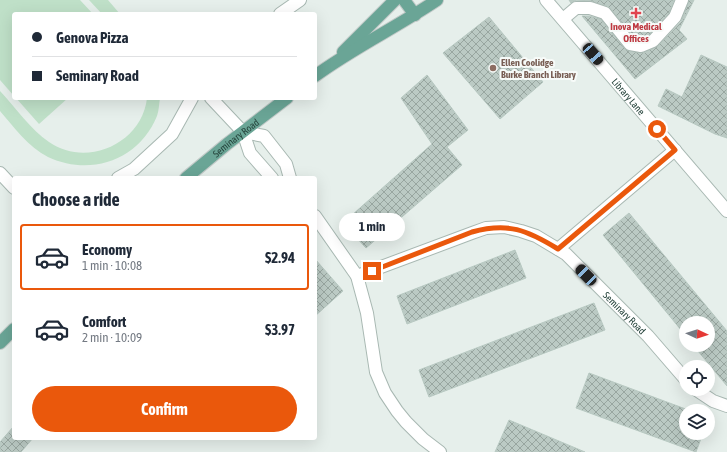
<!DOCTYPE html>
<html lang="en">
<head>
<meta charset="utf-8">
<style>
	body { margin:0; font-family:"Asap Condensed",sans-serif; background:#f6f6f7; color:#1f2937; height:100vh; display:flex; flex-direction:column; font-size:15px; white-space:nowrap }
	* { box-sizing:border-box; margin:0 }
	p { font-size:13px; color:#747a83 }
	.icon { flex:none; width:22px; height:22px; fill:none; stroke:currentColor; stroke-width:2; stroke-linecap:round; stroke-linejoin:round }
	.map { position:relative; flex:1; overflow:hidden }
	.side { position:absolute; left:12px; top:176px; width:305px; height:264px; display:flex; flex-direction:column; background:#fff; border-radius:4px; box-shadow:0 4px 16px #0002 }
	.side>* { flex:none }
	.guide { position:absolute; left:12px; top:12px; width:305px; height:88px; border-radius:4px; box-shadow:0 4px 16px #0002; display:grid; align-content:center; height:88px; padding:0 20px; background:#fff }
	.needle { width:26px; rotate:94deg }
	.fabs { position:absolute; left:679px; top:316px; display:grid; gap:8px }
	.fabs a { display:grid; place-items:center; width:36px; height:36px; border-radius:50%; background:#fff; box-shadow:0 4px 16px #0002; font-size:20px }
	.end { position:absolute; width:18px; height:18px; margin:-9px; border:5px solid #ea580c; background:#fff; box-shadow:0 0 0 2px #fff }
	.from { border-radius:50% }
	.bubble { position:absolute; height:28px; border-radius:14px; background:#fff; box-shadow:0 4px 16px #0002; font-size:13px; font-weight:700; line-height:28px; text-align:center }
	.car { position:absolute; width:12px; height:24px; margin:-12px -6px; border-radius:5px; box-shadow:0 0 3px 1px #0007; background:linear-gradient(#222 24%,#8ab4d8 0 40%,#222 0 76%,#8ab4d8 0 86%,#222 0) }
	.guide b { display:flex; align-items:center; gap:14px; height:38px; font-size:15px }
	.guide b+b { border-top:1px solid #e0e1e3 }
	.guide i { width:10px; height:10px; background:#1f2937 }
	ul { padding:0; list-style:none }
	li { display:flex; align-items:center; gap:12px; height:66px; margin:0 8px 6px; padding:0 12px; border:2px solid transparent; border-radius:4px }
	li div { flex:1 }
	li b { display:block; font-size:15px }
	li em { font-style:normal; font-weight:700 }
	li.on { border-color:#ea580c }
	li>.icon { width:36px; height:36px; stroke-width:1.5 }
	h2 { padding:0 20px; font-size:18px; line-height:48px }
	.primary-button { display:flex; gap:8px; margin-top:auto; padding:8px 20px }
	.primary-button a { flex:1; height:46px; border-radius:24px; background:#ea580c; color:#fff; font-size:16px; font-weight:700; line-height:46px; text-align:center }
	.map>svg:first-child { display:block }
	.green { fill:#bfe0c8 }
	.building { fill:url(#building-cross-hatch); stroke:#b8c9c2 }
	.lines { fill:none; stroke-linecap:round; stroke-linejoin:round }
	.minor-casing { stroke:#a8b8b2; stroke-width:14 }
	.major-casing { stroke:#c2cac8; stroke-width:14 }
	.minor { stroke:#fff; stroke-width:12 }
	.major { stroke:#6aa596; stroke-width:12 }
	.route { stroke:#ea580c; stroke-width:5 }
	.health-dot { fill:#e0444e; stroke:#f7fbf9; stroke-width:1.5 }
	.education-dot { fill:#8d6e63; stroke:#f7fbf9; stroke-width:1.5 }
	.labels { text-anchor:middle; stroke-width:4; stroke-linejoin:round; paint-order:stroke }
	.health-label { font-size:10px; font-weight:bold; fill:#be3a42; stroke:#f7fbf9 }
	.education-label { font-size:10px; font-weight:bold; fill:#785e54; stroke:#f7fbf9; text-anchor:start }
	.street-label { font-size:10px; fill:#24423a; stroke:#f7fbf9 }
</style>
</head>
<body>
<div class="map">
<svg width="727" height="452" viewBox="0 0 727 452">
	<defs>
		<pattern id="building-cross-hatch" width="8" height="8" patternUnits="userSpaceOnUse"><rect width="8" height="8" fill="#bbcac4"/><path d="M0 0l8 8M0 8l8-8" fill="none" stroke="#98a6a0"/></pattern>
	</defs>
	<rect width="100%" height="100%" fill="#e6efeb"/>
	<g class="green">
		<path d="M0 0H80L93 14H14V96L0 80Z"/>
		<path d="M89 0H108L120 14H102Z"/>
		<path d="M0 91C15 107 31 130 49 142 86 168 142 144 147 98H160C159 104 159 110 157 116 139 160 91 177 48 157 28 147 14 127 0 111Z"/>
		<path d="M16 98H68L39 124Z"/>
	</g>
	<g class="building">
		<path d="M569 0H674L669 13 649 35 640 38 634 37 608 6 590 1 576 0 571 3Z"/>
		<path d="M689 0H694L679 30 687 39 635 79 582 16H589L601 19 625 49 629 51 643 53 658 46 681 22Z"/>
		<path d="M489 17 543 82 500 119 443 53Z"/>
		<path d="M701 55 727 67V138L715 134 658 106 666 89 682 97Z"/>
		<path d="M427 75 468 130 447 147 462 165 366 248 343 223 432 144 401 98Z"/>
		<path d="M629 213 727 331V386L693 345H708V323H686V336L603 235Z"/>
		<path d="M515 250 526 278 407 324 397 296Z"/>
		<path d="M315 259 343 291 315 316Z"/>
		<path d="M594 303 605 330 429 397 419 370Z"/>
		<path d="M589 373 691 411H686V433H703L696 452 576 408Z"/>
		<path d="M509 420 585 452H495Z"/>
		<path d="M14 426V438H33L21 452H0V442Z"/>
	</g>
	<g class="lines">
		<g class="minor-casing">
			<g id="minor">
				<path id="s1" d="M546 0 727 211"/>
				<path d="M280 14 300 0"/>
				<path d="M563 19 576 8H590L605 13 630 44 641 46 653 41 675 17 682 0"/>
				<path d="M211 98 243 132 250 153 272 178"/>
				<path d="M243 132 264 136 286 164 290 178"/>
				<path d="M0 173 14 188"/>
				<path d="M118 178 134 169 172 134 192 98"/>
				<path d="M315 216 357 276 367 313 376 372 385 393 397 411 406 422 423 439 440 452"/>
				<path d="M558 249 675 150"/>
				<path id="s2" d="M357 276 472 233 486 228 504 227 521 231 536 236 566 254 648 336 686 380"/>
				<path d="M695 389 713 401 727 406"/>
			</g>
		</g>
		<g class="major-casing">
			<g id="major">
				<path d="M404 0 415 15"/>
				<path d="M343 52 395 0"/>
				<path d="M315 76C353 48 397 27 437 0"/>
				<path id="s3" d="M186 178 227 144 287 98"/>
				<path d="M0 343 14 329"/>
			</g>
		</g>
		<use href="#minor" class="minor"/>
		<use href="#major" class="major"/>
	</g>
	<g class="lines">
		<path class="route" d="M372 271 472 232C508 222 527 230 558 249L675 150 657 129"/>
	</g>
	<path class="health-dot" d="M634 7h4v4h4v4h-4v4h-4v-4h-4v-4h4z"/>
	<circle class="education-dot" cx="493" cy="68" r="4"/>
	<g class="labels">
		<g class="health-label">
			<text x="636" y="30">Inova Medical<tspan x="636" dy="12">Offices</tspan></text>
		</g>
		<g class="education-label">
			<text x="501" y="66">Ellen Coolidge<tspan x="501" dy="12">Burke Branch Library</tspan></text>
		</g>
		<g class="street-label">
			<text dy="4" stroke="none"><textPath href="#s1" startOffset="127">Library Lane</textPath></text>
			<text dy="4" stroke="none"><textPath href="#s3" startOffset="64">Seminary Road</textPath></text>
			<text dy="4" stroke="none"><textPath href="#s2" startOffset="307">Seminary Road</textPath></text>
		</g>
	</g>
</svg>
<div class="fabs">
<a><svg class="needle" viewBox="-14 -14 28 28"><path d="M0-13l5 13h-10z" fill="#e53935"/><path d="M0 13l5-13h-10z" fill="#747a83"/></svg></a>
<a><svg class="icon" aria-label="locate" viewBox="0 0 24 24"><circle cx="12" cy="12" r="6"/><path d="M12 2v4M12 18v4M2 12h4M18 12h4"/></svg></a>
<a><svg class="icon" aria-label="layers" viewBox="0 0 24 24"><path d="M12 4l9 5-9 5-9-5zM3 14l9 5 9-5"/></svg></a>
</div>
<i class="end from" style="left:657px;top:129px"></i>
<i class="end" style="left:372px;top:271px"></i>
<div class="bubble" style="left:339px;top:213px;width:66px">1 min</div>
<i class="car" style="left:593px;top:54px;rotate:139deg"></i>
<i class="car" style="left:586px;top:275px;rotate:315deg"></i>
<div class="guide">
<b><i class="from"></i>Genova Pizza</b>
<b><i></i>Seminary Road</b>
</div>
<section class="side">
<h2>Choose a ride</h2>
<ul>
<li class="on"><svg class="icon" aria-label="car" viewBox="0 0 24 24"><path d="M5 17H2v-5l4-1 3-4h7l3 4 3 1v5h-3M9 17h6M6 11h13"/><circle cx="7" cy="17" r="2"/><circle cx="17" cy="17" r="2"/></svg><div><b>Economy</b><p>1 min · 10:08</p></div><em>$2.94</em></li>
<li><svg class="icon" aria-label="car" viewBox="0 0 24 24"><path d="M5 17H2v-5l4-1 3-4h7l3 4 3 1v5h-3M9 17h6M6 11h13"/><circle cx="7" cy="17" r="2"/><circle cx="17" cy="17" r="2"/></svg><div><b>Comfort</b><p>2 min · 10:09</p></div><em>$3.97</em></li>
</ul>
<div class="primary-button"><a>Confirm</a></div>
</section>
</div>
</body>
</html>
